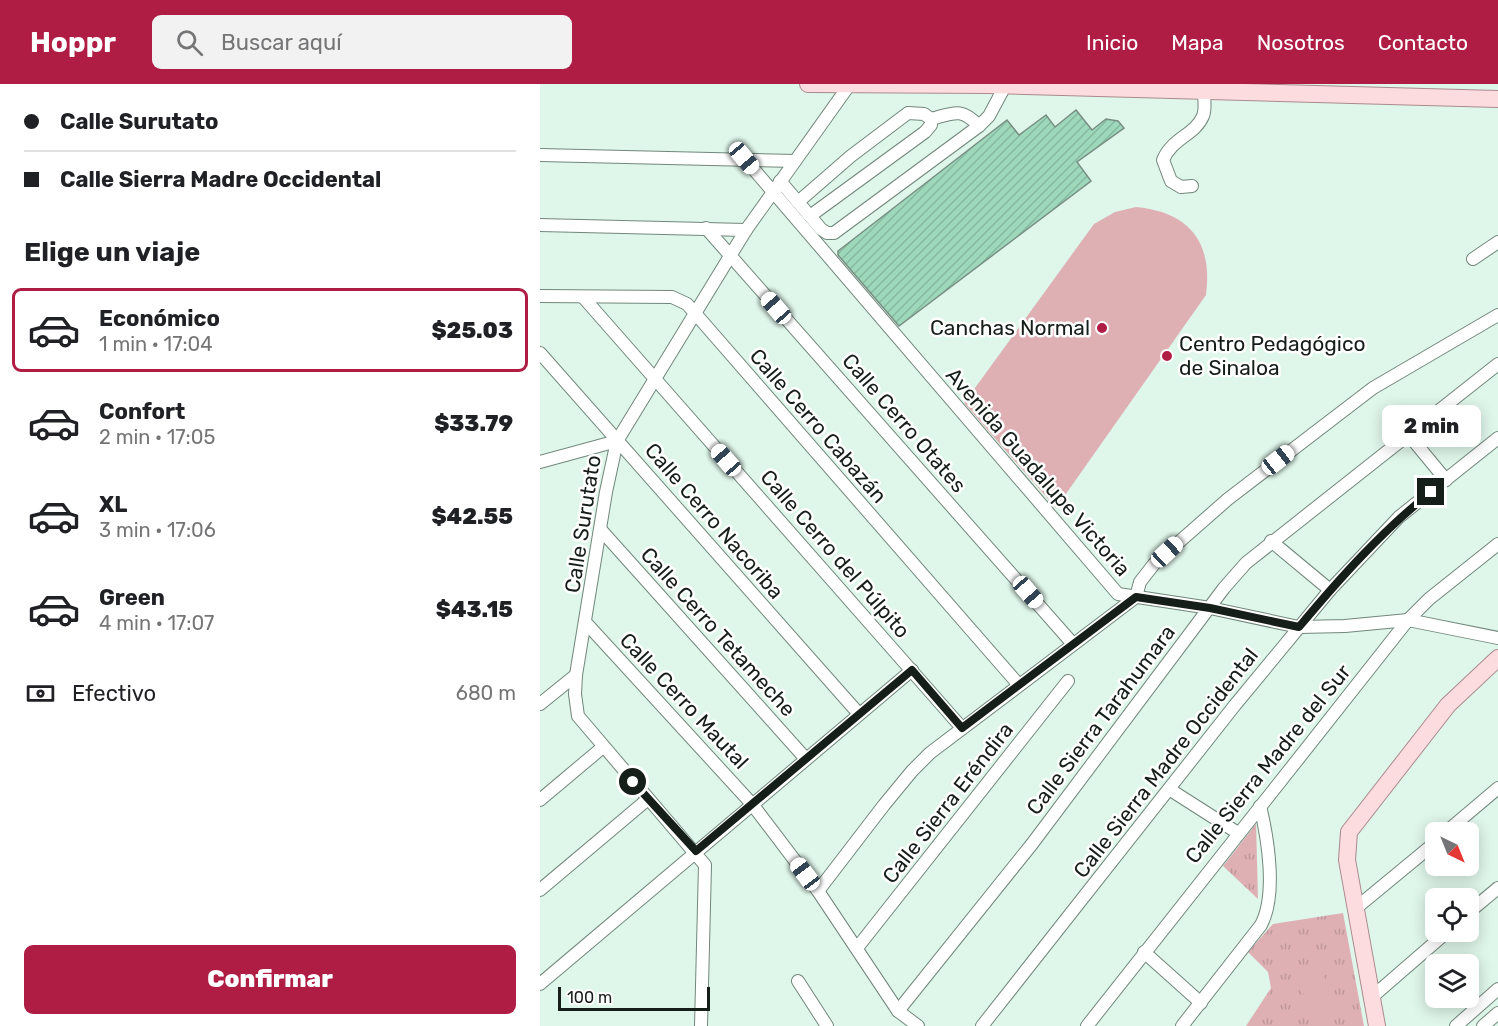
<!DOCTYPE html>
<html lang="es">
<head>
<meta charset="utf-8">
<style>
	body { margin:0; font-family:Rubik,sans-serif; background:#f2f2f2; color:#202124; height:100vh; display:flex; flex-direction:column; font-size:22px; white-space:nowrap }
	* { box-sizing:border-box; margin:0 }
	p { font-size:20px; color:#757577 }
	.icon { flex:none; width:33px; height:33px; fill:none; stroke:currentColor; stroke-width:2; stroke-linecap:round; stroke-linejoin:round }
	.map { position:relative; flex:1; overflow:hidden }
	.details { display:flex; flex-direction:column; background:#fff; width:540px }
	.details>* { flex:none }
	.banner { display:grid; align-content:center; height:132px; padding:0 24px; background:#fff }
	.needle { width:39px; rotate:137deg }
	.fabs { position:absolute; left:885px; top:738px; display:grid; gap:12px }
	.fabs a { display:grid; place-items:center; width:54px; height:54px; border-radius:9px; background:#fff; box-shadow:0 3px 15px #0003; font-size:30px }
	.scale { position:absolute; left:18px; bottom:15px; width:152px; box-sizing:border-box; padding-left:6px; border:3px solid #161e1a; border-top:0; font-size:16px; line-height:21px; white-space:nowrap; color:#161e1a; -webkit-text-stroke:4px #fff; paint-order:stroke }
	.end { position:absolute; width:27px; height:27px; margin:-14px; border:8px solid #161e1a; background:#fff; box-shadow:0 0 0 3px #fff }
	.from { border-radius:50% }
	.bubble { position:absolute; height:42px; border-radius:9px; background:#fff; box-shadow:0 3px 15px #0003; font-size:20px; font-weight:800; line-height:42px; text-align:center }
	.car { position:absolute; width:18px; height:36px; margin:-18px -9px; border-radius:8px; box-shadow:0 0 4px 2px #0007; background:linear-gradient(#fff 24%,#345 0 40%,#fff 0 76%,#345 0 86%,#fff 0) }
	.banner b { display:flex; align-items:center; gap:21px; height:57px; font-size:22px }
	.banner b+b { border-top:2px solid #e0e0e0 }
	.banner i { width:15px; height:15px; background:#202124 }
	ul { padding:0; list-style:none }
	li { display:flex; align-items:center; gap:18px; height:84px; margin:0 12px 9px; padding:0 12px; border:3px solid transparent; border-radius:9px }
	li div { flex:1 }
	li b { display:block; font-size:22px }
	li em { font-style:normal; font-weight:800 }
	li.current { border-color:#b01d44 }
	li>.icon { width:54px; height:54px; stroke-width:1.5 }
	h2 { padding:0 24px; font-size:27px; line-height:72px }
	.pay { display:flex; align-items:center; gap:15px; height:66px; padding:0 24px; font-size:22px }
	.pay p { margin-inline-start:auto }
	.cta { display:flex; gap:12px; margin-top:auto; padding:12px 24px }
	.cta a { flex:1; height:69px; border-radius:9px; background:#b01d44; color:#fff; font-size:24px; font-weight:800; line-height:69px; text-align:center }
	header { display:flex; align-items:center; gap:36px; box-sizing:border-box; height:84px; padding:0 30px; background:#b01d44; color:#fff }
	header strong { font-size:28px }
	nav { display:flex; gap:33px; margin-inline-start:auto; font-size:21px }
	.search { width:420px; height:54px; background:#f2f2f2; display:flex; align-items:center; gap:15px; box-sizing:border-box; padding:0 21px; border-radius:9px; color:#757577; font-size:22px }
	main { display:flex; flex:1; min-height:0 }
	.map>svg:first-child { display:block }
	.park { fill:url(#park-tufts) }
	.pitch { fill:#deb0b4 }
	.building { fill:url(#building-hatch); stroke:#798e83; stroke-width:1.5 }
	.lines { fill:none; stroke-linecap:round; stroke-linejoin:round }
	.minor-casing { stroke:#72877c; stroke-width:14 }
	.major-casing { stroke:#ab8a8c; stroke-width:18 }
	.minor { stroke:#fff; stroke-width:12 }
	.major { stroke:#fddcdf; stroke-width:16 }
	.route { stroke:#161e1a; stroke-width:8 }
	.poi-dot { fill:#b01d44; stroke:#fff; stroke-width:2 }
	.labels { text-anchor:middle; stroke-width:5; stroke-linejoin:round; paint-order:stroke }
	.poi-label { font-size:21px; fill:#161e1a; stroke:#fff; text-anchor:end }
	.street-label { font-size:21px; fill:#161e1a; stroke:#fff }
</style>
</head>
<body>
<header>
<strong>Hoppr</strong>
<div class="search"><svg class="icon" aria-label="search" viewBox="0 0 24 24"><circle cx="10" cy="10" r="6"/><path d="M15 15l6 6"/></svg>Buscar aquí</div>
<nav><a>Inicio</a><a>Mapa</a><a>Nosotros</a><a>Contacto</a></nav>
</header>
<main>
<section class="details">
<div class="banner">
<b><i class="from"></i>Calle Surutato</b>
<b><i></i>Calle Sierra Madre Occidental</b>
</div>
<h2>Elige un viaje</h2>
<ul>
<li class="current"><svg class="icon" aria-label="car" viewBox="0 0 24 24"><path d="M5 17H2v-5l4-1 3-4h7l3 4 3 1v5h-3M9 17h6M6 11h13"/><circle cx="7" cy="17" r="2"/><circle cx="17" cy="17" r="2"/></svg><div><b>Económico</b><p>1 min · 17:04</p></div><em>$25.03</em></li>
<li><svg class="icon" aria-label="car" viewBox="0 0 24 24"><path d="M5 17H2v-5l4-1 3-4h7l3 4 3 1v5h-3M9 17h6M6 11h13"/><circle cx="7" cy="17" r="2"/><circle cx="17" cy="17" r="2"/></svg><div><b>Confort</b><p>2 min · 17:05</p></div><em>$33.79</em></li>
<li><svg class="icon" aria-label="car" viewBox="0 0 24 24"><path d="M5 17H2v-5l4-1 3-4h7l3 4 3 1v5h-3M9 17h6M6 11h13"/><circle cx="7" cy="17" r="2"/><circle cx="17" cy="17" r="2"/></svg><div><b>XL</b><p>3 min · 17:06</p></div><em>$42.55</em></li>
<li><svg class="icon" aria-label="car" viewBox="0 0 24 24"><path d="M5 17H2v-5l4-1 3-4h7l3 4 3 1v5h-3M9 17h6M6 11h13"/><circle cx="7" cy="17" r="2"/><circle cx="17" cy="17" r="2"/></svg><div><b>Green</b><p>4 min · 17:07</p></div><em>$43.15</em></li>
</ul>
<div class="pay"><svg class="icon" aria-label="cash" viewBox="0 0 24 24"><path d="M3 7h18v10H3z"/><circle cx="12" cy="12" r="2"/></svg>Efectivo<p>680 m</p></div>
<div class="cta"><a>Confirmar</a></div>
</section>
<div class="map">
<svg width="958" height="942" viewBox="0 0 958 942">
	<defs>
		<pattern id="park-tufts" width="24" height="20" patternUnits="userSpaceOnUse" patternTransform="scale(1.5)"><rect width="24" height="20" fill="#deb0b4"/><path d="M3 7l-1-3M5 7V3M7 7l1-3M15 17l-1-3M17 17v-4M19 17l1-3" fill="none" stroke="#be979a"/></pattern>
		<pattern id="building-hatch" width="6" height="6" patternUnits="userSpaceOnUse" patternTransform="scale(1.5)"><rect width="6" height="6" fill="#9dd8ba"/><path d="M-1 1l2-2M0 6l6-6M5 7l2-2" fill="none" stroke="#86b99f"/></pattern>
	</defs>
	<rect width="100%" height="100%" fill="#dff6ea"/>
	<g class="park">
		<path d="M716 740 718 815 683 782Z"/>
		<path d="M803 829 824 942H706L731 904 728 888 708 868 733 840Z"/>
	</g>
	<g class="pitch">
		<path d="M596 123C649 128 673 158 666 211L516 424 424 319 554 140 575 128Z"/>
		<path d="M779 885 801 920 779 934 756 899Z"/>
	</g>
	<path class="building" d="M536 26 552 46 566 35 578 37 584 44 537 78 551 97 359 242 298 171V167L467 36 479 51 506 31 515 43Z"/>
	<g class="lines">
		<g class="minor-casing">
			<g id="minor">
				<path d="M391 35C414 29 421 23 439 42"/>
				<path d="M0 71 255 77"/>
				<path d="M204 74 578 510 670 524 759 543 805 542 868 536 958 554"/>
				<path d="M240 97 281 145 287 149H294L439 42 449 32 465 2"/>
				<path d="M652 102 641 103 631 97 623 76C632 54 655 51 663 32 666 25 664 15 664 8"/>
				<path d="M258 118 311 72 368 29 384 30 391 35V41L385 48 270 132"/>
				<path d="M0 141 206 146"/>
				<path d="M166 144 533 560"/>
				<path d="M933 175 958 158"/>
				<path d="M0 212 132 213 147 220 479 601"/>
				<path d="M43 213 422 644"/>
				<path d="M0 269 319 630"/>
				<path d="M868 350 906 396"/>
				<path d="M0 378 77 357"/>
				<path d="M61 446 266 675"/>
				<path d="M731 457 790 506"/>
				<path d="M47 540 212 720 278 807 358 927 378 942"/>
				<path d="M0 620 36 591"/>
				<path d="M629 705 698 749"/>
				<path d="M0 716 63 663"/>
				<path d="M906 748 958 704"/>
				<path d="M0 806 108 715"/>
				<path d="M278 807 344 721 372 687 390 669 596 513 600 498 614 480 688 415 833 304 958 231"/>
				<path d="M816 824 896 758"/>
				<path d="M928 829 958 804"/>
				<path d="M317 864 528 597"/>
				<path d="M604 868 661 919"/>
				<path d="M258 897 287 942"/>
				<path d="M0 900 372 586"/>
				<path d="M832 913 907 848"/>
				<path d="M358 927 492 760 684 504 706 479 958 280"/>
				<path d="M161 942 165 781 38 632 35 610 36 591 66 408 77 357 206 146 310 0"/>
				<path d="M442 942 695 621 790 506 859 433 958 354"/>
				<path d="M547 942 868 536 889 515 958 460"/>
				<path d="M642 942 721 841C737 811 728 755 720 722"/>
				<path d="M916 942 958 905"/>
				<path d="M943 942 958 929"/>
			</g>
		</g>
		<g class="major-casing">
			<g id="major">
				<path d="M268 0 449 1 958 15"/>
				<path d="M837 942 807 776 809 748 908 621 958 574"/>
			</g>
		</g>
		<use href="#minor" class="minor"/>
		<use href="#major" class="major"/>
	</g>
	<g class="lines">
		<path class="route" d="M93 698 156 767 372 586 422 644 596 513 670 524 759 543C800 494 841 448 891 408"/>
	</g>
	<g class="poi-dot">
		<circle cx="562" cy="244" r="6"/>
		<circle cx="627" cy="272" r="6"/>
	</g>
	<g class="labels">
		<g class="poi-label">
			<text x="550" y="251">Canchas Normal</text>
			<text x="639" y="267" text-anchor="start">Centro Pedagógico<tspan x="639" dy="24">de Sinaloa</tspan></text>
		</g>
		<g class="street-label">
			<text transform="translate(364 339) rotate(49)" y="7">Calle Cerro Otates</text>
			<text transform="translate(278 342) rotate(49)" y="7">Calle Cerro Cabazán</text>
			<text transform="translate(498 388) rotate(49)" y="7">Avenida Guadalupe Victoria</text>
			<text transform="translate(174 437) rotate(49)" y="7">Calle Cerro Nacoriba</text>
			<text transform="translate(43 440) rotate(-81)" y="7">Calle Surutato</text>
			<text transform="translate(295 470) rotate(49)" y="7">Calle Cerro del Púlpito</text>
			<text transform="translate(178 548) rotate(48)" y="7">Calle Cerro Tetameche</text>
			<text transform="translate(144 617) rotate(47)" y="7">Calle Cerro Mautal</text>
			<text transform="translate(561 636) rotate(-53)" y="7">Calle Sierra Tarahumara</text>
			<text transform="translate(626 679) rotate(-52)" y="7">Calle Sierra Madre Occidental</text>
			<text transform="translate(728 680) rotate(-51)" y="7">Calle Sierra Madre del Sur</text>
			<text transform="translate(408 719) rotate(-52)" y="7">Calle Sierra Eréndira</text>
		</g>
	</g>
</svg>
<div class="fabs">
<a><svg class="needle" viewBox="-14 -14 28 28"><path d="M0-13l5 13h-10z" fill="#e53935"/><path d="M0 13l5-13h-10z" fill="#757577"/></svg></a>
<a><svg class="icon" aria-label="locate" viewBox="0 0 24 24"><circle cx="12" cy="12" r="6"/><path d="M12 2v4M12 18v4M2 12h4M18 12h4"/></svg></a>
<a><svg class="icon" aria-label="layers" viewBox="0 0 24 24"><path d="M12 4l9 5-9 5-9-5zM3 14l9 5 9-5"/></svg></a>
</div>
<div class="scale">100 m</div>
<i class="end from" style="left:93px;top:698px"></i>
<i class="end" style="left:891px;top:408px"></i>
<div class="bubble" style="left:842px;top:321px;width:99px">2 min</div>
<i class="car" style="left:204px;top:74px;rotate:140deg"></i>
<i class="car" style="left:236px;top:224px;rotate:319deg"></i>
<i class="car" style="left:186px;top:376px;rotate:319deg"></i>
<i class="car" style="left:738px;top:376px;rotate:52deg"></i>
<i class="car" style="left:627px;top:468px;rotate:47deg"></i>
<i class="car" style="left:488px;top:508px;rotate:139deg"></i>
<i class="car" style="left:265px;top:790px;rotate:323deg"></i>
</div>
</main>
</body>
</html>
